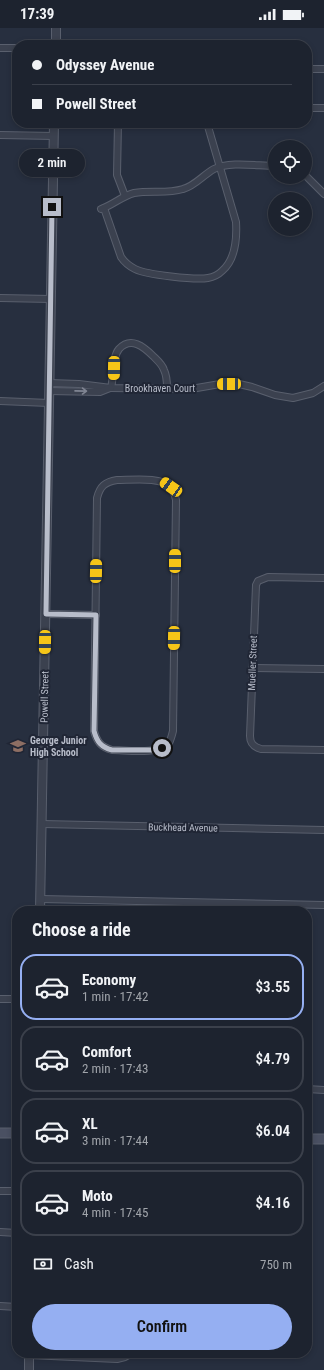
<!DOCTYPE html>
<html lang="en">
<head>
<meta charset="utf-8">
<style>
	body { margin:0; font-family:"Roboto Condensed",sans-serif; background:#2a2f3b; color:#f1f3f6; height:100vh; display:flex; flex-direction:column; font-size:15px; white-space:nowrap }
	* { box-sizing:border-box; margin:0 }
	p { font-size:13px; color:#a0a4aa }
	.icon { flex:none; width:22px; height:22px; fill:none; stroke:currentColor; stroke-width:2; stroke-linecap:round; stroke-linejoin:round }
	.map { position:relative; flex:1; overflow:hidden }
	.side { position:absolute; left:12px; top:878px; width:300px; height:452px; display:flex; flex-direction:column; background:#1d232f; border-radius:16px; box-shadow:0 2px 6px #0003,0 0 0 1px #3b404b }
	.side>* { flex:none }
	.guide { position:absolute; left:12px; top:12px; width:300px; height:88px; border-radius:16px; box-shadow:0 2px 6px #0003,0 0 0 1px #3b404b; display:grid; align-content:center; height:88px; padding:0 20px; background:#1d232f }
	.tools { position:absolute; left:268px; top:112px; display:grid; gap:8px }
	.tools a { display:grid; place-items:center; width:44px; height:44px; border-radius:50%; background:#1d232f; box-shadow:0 2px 6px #0003,0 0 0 1px #3b404b; font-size:20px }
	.end { position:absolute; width:18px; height:18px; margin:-9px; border:5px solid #b8bdca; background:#111; box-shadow:0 0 0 2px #111 }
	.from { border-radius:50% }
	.bubble { position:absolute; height:28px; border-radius:14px; background:#1d232f; box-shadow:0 2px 6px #0003,0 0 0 1px #3b404b; font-size:13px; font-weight:600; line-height:28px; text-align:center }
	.car { position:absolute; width:12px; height:24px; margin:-12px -6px; border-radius:5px; box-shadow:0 0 3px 1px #0007; background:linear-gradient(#f5c518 24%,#345 0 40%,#f5c518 0 76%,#345 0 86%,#f5c518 0) }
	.guide b { display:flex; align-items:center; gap:14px; height:38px; font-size:15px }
	.guide b+b { border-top:1px solid #3b404b }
	.guide i { width:10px; height:10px; background:#f1f3f6 }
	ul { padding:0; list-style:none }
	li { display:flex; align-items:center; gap:12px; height:66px; margin:0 8px 6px; padding:0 12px; border:2px solid #3b404b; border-radius:16px }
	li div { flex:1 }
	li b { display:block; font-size:15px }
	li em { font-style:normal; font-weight:600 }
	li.on { border-color:#95aff2 }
	li>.icon { width:36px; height:36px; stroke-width:1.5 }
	h2 { padding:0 20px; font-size:18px; line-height:48px }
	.pay { display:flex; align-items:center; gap:10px; height:44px; padding:0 20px; font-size:15px }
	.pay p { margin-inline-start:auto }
	.cta { display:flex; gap:8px; margin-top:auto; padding:8px 20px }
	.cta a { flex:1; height:46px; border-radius:24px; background:#95aff2; color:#111; font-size:16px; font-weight:600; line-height:46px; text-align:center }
	.status { display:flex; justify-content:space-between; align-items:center; height:28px; padding:0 20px; background:#1d232f; direction:ltr }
	.status svg { height:11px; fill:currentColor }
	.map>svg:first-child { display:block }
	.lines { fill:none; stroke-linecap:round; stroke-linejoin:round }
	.minor-casing { stroke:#595f6d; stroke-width:8 }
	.tertiary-casing { stroke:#595f6d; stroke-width:10 }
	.secondary-casing { stroke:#595f6d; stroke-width:11 }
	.minor { stroke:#3b414f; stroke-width:6 }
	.tertiary { stroke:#3b414f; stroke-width:8 }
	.secondary { stroke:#4a5062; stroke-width:9 }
	.oneway { stroke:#808593 }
	.route { stroke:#b8bdca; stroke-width:5 }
	.labels { text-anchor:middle; stroke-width:4; stroke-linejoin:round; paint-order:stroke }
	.street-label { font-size:10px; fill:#b8bdca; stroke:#202635 }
	.poi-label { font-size:10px; font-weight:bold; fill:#b8bdca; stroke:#202635; text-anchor:start }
</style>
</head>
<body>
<div class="status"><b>17:39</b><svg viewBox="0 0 49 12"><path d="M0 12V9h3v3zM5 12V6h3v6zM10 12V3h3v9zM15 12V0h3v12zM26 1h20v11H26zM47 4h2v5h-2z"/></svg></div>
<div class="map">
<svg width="324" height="1342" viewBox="0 0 324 1342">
	<rect width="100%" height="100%" fill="#272f3f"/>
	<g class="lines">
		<g class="minor-casing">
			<g id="minor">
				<path d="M0 20H17"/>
				<path d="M307 41H324"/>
				<path d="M307 80H324"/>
				<path d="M118 95 117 147 125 168"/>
				<path d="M0 107 54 108"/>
				<path d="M305 147 324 166"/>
				<path d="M104 180 121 229C125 235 129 238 135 241 147 247 195 252 208 250 214 249 218 247 222 243 235 232 237 211 236 194L207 95"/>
				<path d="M101 181C113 177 122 168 134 165 151 162 167 166 183 161 195 158 203 147 214 141 230 133 257 138 275 138"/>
				<path d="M0 270 51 271"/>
				<path d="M49 355 79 356 111 360 191 361 220 356H239L252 359 275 367 293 370 313 365 324 358"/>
				<path d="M111 360C114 348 112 329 119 321 131 308 144 319 153 328 157 332 162 336 164 342 167 348 167 354 167 360"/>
				<path d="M49 363 100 364 110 360"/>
				<path d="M0 373 49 375"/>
				<path d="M117 452C131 452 163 448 171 460 174 463 175 468 176 472L173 703C172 707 171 711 169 715 159 727 126 722 112 722 101 719 97 714 94 703L97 470C100 458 105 454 117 452Z"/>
				<path d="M324 550 268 549 258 553 256 557 250 708C250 716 254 719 261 721L324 722"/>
				<path d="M46 586 96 587"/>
				<path d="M252 640 324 641"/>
				<path d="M42 796 324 802"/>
				<path d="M41 871 324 877"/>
				<path d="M0 971H17"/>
				<path d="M307 1061 324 1062"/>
				<path d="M0 1163H17"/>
				<path d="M0 1204 17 1205"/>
				<path d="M0 1278 17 1279"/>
				<path d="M29 1327 117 1331 125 1329 132 1325"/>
			</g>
		</g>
		<g class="tertiary-casing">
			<g id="tertiary">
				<path d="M56 17V0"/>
				<path d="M40 883 54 95"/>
				<path d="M29 1342V1325"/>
			</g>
		</g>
		<g class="secondary-casing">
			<g id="secondary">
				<path d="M0 1105H17"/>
				<path d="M307 1111H324"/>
			</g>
		</g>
		<use href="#minor" class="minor"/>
		<use href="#tertiary" class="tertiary"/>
		<use href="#secondary" class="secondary"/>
	</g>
	<defs><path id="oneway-shaft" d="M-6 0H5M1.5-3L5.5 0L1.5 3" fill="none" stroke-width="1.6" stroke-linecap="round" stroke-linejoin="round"/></defs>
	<use class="oneway" href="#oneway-shaft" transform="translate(81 363) rotate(1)"/>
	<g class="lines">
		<path class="route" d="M52 179 46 586 96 587 94 703C97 714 101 719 112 722H154L162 720"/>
	</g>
	<defs>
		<g id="school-bare" transform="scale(1.2)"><path d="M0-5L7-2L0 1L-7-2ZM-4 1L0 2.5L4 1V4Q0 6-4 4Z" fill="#8d6e63" stroke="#202635" stroke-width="2.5" paint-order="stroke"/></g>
	</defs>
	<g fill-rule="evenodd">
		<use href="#school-bare" x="18" y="718"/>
	</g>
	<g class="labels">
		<g class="street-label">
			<text x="160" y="364">Brookhaven Court</text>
			<text transform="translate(252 635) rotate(-88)" y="4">Mueller Street</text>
			<text transform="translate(44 669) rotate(-89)" y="4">Powell Street</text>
			<text transform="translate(183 799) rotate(1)" y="4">Buckhead Avenue</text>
		</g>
		<g class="poi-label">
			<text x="30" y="716">George Junior<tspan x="30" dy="12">High School</tspan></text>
		</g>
	</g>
</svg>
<div class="tools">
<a><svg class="icon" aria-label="locate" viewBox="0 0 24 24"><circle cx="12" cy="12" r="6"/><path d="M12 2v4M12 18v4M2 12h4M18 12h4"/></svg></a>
<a><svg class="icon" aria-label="layers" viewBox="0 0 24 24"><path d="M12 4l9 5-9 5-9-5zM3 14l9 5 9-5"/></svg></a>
</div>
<i class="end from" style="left:162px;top:720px"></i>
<i class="end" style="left:52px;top:179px"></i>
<div class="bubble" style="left:19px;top:121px;width:66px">2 min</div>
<i class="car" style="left:114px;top:340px;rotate:181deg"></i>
<i class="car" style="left:229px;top:356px;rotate:269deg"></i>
<i class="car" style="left:171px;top:459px;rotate:304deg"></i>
<i class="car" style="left:175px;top:533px;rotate:0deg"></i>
<i class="car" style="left:96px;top:543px;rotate:1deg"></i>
<i class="car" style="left:174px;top:610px;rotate:181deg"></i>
<i class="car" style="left:45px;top:614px;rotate:181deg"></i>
<div class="guide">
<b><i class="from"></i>Odyssey Avenue</b>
<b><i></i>Powell Street</b>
</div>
<section class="side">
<h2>Choose a ride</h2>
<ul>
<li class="on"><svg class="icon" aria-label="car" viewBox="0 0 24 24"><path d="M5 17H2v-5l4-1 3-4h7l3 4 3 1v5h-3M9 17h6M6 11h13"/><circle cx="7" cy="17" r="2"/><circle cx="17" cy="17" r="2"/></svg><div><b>Economy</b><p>1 min · 17:42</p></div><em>$3.55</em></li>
<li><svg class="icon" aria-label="car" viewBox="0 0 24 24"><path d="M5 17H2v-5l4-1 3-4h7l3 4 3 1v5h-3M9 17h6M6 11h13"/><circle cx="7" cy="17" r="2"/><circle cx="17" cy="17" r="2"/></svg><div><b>Comfort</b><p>2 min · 17:43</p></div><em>$4.79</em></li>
<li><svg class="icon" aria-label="car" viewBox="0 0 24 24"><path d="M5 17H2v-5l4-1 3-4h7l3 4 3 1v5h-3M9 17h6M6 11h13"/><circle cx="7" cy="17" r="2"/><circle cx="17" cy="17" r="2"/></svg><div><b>XL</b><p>3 min · 17:44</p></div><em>$6.04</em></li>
<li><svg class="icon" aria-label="car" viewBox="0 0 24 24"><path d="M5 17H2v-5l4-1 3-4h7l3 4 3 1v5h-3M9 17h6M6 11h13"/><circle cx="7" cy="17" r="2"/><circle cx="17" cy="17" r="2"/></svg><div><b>Moto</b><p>4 min · 17:45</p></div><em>$4.16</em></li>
</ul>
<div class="pay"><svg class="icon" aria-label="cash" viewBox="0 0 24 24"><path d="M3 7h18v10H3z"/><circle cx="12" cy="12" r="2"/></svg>Cash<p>750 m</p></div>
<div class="cta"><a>Confirm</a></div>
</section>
</div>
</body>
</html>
